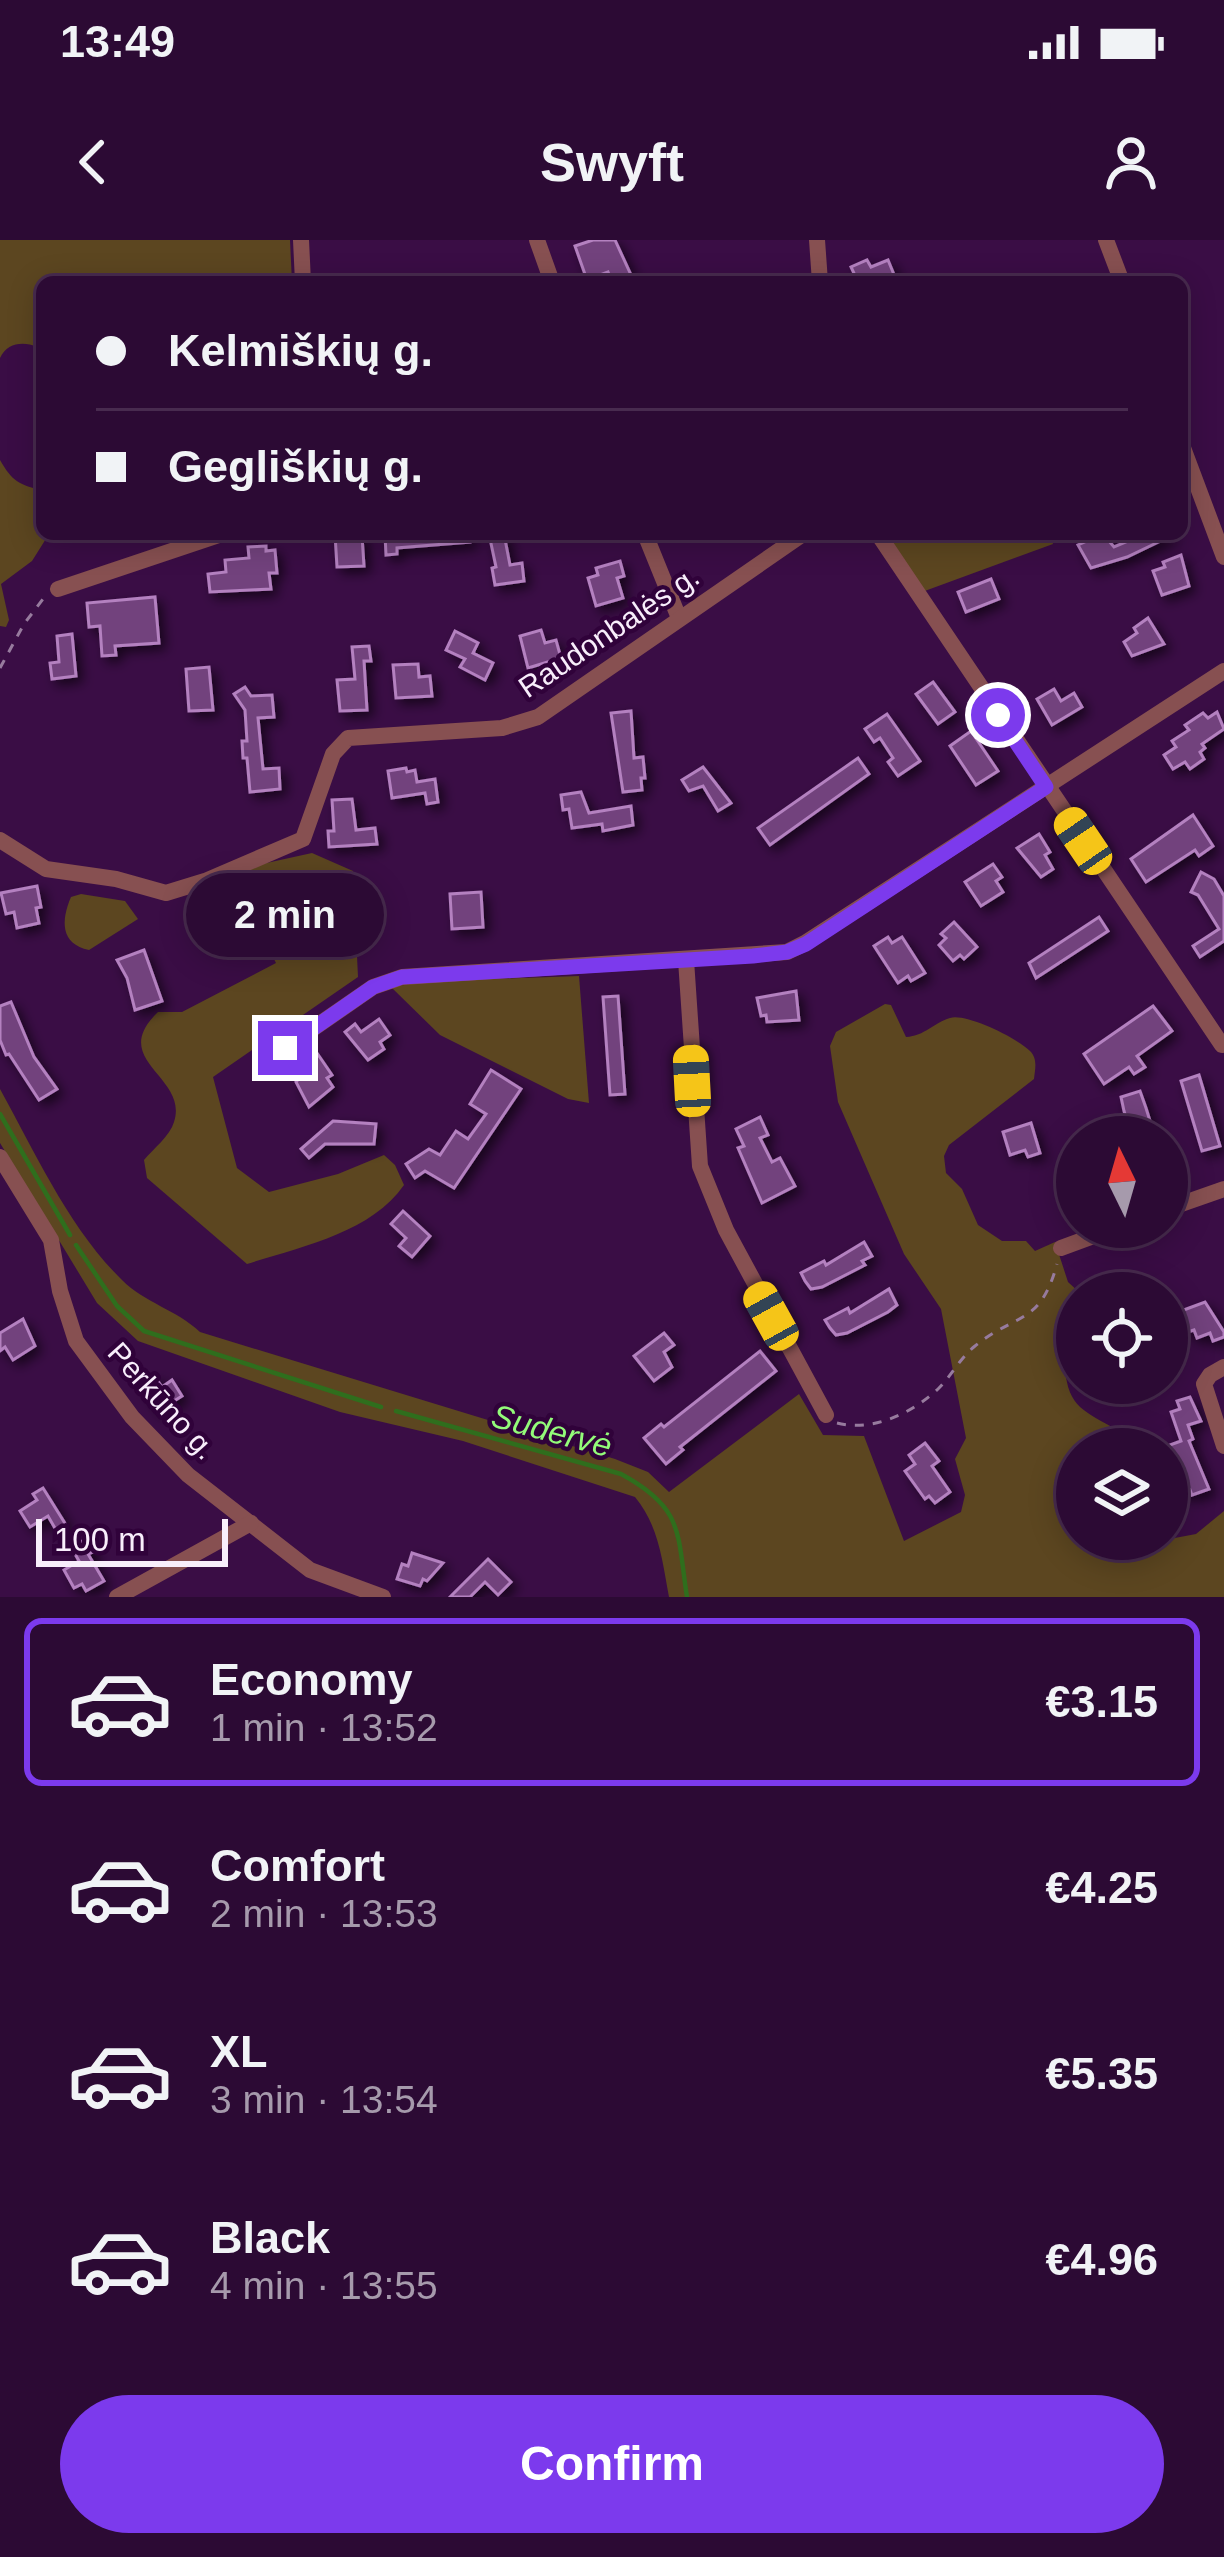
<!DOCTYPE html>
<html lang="en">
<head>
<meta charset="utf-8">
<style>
	body { margin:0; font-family:Helvetica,sans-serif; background:#381840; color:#f1f3f6; height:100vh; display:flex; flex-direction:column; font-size:45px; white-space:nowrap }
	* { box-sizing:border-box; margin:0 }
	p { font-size:39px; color:#a69aac }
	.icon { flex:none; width:66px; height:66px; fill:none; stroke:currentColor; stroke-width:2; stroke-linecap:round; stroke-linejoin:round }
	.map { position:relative; height:1357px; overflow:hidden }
	.details { display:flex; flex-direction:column; background:#2c0a34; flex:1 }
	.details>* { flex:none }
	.top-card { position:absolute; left:36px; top:36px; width:1152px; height:264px; border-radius:18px; box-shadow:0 6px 30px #0003,0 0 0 3px #482b4f; display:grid; align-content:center; height:264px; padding:0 60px; background:#2c0a34 }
	.needle { width:78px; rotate:355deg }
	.buttons { position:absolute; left:1056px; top:876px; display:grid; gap:24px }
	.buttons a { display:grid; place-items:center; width:132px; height:132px; border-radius:50%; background:#2c0a34; box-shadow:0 6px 30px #0003,0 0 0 3px #482b4f; font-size:60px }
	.scale { position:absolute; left:36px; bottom:30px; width:192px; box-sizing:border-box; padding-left:12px; border:6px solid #f8eefb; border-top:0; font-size:33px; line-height:42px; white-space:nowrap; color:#f8eefb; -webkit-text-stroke:9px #30023a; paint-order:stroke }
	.end { position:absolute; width:54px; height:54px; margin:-27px; border:15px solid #7c3aed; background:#fff; box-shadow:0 0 0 6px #fff }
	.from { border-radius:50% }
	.bubble { position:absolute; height:84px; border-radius:42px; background:#2c0a34; box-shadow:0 6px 30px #0003,0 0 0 3px #482b4f; font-size:39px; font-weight:700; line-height:84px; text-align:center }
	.car { position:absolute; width:36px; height:72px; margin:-36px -18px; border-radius:15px; box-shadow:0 0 9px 3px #0007; background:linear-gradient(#f5c518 24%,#345 0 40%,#f5c518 0 76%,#345 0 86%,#f5c518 0) }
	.top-card b { display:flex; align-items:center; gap:42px; height:114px; font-size:45px }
	.top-card b+b { border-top:3px solid #482b4f }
	.top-card i { width:30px; height:30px; background:#f1f3f6 }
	ul { padding:21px 0 0; list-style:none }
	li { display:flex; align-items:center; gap:36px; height:168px; margin:0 24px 18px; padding:0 36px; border:6px solid transparent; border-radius:18px }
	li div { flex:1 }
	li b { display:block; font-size:45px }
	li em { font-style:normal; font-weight:700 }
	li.on { border-color:#7c3aed }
	li>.icon { width:108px; height:108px; stroke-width:1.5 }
	.primary-button { display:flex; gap:24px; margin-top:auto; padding:24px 60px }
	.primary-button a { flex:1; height:138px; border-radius:72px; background:#7c3aed; color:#fff; font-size:48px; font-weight:700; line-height:138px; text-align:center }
	.status { display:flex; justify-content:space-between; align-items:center; height:84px; padding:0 60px; background:#2c0a34; direction:ltr }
	.status svg { height:33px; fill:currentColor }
	header { display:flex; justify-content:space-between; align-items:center; height:156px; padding:0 60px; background:#2c0a34; font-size:54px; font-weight:700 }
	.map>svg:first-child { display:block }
	.green { fill:#5c4620 }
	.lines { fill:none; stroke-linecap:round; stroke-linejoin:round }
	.stream { stroke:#2f6e1d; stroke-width:4.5 }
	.building { fill:#72437d; stroke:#b481c0; stroke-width:3; filter:url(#shadow) }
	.path { stroke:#977b9e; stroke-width:3; stroke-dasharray:9 9; stroke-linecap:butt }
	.minor { stroke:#875051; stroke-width:16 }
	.route { stroke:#7c3aed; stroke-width:15 }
	.labels { text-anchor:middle; stroke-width:9; stroke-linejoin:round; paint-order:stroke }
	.street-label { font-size:30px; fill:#f8eefb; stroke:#30023a }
	.water-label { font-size:33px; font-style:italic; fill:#93fb79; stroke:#30023a }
</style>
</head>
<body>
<div class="status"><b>13:49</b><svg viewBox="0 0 49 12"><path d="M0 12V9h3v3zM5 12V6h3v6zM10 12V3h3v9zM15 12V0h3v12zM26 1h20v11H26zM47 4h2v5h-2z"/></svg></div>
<header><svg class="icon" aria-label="back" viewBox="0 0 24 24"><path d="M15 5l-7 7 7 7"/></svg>Swyft<svg class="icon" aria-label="person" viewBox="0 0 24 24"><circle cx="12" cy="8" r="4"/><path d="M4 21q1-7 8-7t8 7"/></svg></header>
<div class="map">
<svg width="1224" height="1357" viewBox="0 0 1224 1357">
	<defs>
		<filter id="shadow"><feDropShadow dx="5.5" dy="5.5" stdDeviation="6" flood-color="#0009"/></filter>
	</defs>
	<rect width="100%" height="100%" fill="#3a0d45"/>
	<g class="green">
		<path d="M0 0H290L292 42H42V117L37 107C23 101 7 103 0 118Z"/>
		<path d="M0 220C12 241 19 245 42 250V294H49L32 321 1 344 9 380 6 387 0 386Z"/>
		<path d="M886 294H1050L1053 304 922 352Z"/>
		<path d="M312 613 353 631 358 737 213 837 237 928 269 952 338 934 384 915 395 925 404 945C371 993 300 1007 247 1024L147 938 144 920C153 909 170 896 174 882 189 836 107 821 158 772H182L276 723 230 631Z"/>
		<path d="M81 654 125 661 138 679 89 710C60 704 61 680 71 657Z"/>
		<path d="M579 736 589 863 568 859 440 795 391 747 430 741Z"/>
		<path d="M885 764 891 765 906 797C925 796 933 783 950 778 966 773 1017 798 1030 811 1038 819 1035 829 1034 839L949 905 944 916 946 933 962 949 978 985 1002 1001H1026L1035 1011 1055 1002 1068 1042 1080 1053 1077 1118 1065 1128C1068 1168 1085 1171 1117 1190L1123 1209H1077V1299H1110L1111 1310 1196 1294 1224 1271V1357H669C662 1320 659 1286 635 1257L463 1201 340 1172 138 1101 97 1063 0 903V849C36 914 69 988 122 1040 145 1063 177 1070 200 1092L615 1219 648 1232 669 1252 799 1154 823 1195 864 1196 904 1301 961 1272 965 1255 955 1219 966 1198 941 1069 904 1014 838 862 830 806 836 792Z"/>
	</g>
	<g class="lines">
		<g class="stream">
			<path d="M0 874 70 995"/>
			<path d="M76 1005 117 1066 144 1091 381 1167"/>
			<path d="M396 1171 621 1234C684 1268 677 1292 687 1357"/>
		</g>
	</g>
	<g class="building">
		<path d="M593 0H615L631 35 612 42 608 32 587 40 575 6Z"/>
		<path d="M867 20 871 27 888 20 897 42H858L851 27Z"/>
		<path d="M335 294 362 296 364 326 337 327Z"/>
		<path d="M385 294H470V302L397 308V314L386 315Z"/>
		<path d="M489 294H504L510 325 522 323 524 341 495 345 492 328 496 327Z"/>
		<path d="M1103 294 1114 307 1133 299 1131 294 1173 295 1127 317 1091 328 1078 305Z"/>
		<path d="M266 306V311L275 310 277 333H269L271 349 210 352 208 334 226 332 225 320 249 318 248 307Z"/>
		<path d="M1181 315 1189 346 1162 355 1153 331 1165 327 1163 322Z"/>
		<path d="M620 321 624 336 617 338 623 358 596 366 588 338 598 335 596 328Z"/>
		<path d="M991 339 999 359 966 372 958 352Z"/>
		<path d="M155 357 159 403 115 406 116 415 102 416 100 386 89 387 87 363Z"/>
		<path d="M1148 378 1164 404 1132 416 1124 402 1137 393 1134 388Z"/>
		<path d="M541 390 545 403 556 400 561 418 528 428 520 396Z"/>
		<path d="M455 391 478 403 473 413 493 423 485 440 460 427 465 419 446 410Z"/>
		<path d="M72 394 76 436 52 439 50 423 59 422 57 396Z"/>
		<path d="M369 406 371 421H364L367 470 340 471 337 440 355 439 352 407Z"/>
		<path d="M418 424 419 437 430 436 432 456 396 458 393 425Z"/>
		<path d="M209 427 213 470 189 471 186 429Z"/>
		<path d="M933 442 955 472 938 484 916 454Z"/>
		<path d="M245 447 251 456 272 455 274 477 258 478 263 529 279 528 280 549 250 552 247 518H243L242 501H247L245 470 234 454Z"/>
		<path d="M1054 449 1061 461 1074 453 1082 467 1052 485 1037 459Z"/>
		<path d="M631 471 634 518 643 517 645 538H641L642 550 623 552 611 473Z"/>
		<path d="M1217 472 1224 489 1202 504 1205 508 1200 512 1204 519 1190 529 1185 522 1173 529 1164 515 1176 507 1172 501 1189 490 1185 485 1203 473 1208 478Z"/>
		<path d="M887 474 920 521 898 536 888 522 893 518 880 498 874 502 865 489Z"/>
		<path d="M971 491 998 531 976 545 950 506Z"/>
		<path d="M858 518 869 534 770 605 758 588Z"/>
		<path d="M703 527 731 563 718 571 703 546 689 551 682 540Z"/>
		<path d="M406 528 407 532 415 530 417 542 435 539 438 562 427 564 425 553 392 558 388 531Z"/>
		<path d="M581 552 589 573 631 566 633 585 603 591 602 584 572 588 569 569 563 570 561 555Z"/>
		<path d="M352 559 356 590 375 588 377 604 329 607 328 591H334L332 560Z"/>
		<path d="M1193 575 1213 606 1199 616 1195 610 1146 642 1131 619Z"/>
		<path d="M1039 594 1050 612 1045 615 1053 629 1041 637 1017 608Z"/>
		<path d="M993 624 1002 637 996 641 1003 652 981 666 965 642Z"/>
		<path d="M1201 632 1214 639 1224 656V701L1200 717 1193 706 1219 689 1198 655 1191 652Z"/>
		<path d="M37 646 41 667 36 668 39 683 17 688 14 672 6 674 1 653Z"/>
		<path d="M481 652 483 687 452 689 450 654Z"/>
		<path d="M1099 677 1108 691 1036 738 1029 723Z"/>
		<path d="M954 682 977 707 964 719 960 715 953 721 939 705 946 698 941 694Z"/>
		<path d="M888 697 892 703 902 697 925 733 911 741 908 736 898 743 874 706Z"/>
		<path d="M144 710 162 761 135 770 127 738 117 720Z"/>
		<path d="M796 751 799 780 767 782 766 775 761 776 757 758Z"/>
		<path d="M618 756 625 854 610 855 603 757Z"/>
		<path d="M11 762 34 817 57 849 39 860 9 814 6 815 0 800V766Z"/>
		<path d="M1153 766 1172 791 1137 816 1145 827 1134 834 1129 827 1104 844 1084 814Z"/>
		<path d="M379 779 390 795 380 802 384 809 368 820 345 792 355 784 361 792Z"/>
		<path d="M317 813 332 835 327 838 333 847 309 867 296 842 306 830 302 823Z"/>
		<path d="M491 830 521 849 454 948 425 931 415 938 406 924 429 909 440 915 456 891 468 899 486 874 470 864Z"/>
		<path d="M1199 835 1220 906 1202 911 1181 841Z"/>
		<path d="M1140 851 1146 868 1155 897H1132L1124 871 1121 857Z"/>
		<path d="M760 877 768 895 760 898 772 922 780 918 795 946 762 963 738 908 744 906 736 889Z"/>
		<path d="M333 881 376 884 374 904H325L309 918 301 909Z"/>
		<path d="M1031 883 1040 913 1028 917 1025 910 1010 915 1003 892Z"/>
		<path d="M403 971 430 996 412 1017 399 1006 406 998 391 984Z"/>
		<path d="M864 1002 872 1016 862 1021 865 1025 822 1047 811 1049 805 1041 801 1033 824 1021 826 1025Z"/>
		<path d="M889 1049 897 1065 888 1072 847 1093 836 1095 830 1088 825 1080 848 1068 850 1073Z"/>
		<path d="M1205 1062 1224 1092V1097L1213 1101 1210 1093 1197 1098 1194 1090 1188 1092 1181 1071Z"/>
		<path d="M23 1079 35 1106 13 1120 5 1107 0 1111V1093Z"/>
		<path d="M664 1093 674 1105 664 1112 672 1127 654 1141 634 1116Z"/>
		<path d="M760 1111 776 1131 680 1207 683 1210 666 1224 644 1198 661 1184 664 1187Z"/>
		<path d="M154 1136 162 1147 172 1140 182 1156 158 1171 141 1144Z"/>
		<path d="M1190 1157 1201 1181 1188 1185 1193 1199 1189 1201 1209 1249 1192 1255 1190 1250 1167 1258V1206L1181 1201 1171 1172 1180 1169 1177 1161Z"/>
		<path d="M925 1203 939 1221 932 1226 950 1252 935 1263 929 1256 925 1259 905 1231 915 1224 909 1215Z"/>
		<path d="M43 1248 66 1285 56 1290 48 1276 30 1287 20 1271 37 1260 33 1254Z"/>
		<path d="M86 1299 93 1312 88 1314 104 1341 86 1351 82 1344 74 1348 64 1330 79 1321 71 1307Z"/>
		<path d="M412 1313 443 1323 427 1341 423 1339 420 1346 397 1339 402 1324 408 1326Z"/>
		<path d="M488 1319 511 1342 498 1355 485 1342 470 1357H450Z"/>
	</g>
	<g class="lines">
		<g class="path">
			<path d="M0 428 24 384 43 359"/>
			<path d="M837 1183C873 1192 913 1173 939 1148 952 1135 960 1118 975 1106 1017 1072 1040 1086 1057 1024"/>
		</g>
		<g class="minor">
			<path d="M301 0 303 42"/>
			<path d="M537 0 552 42"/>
			<path d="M817 0 820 42"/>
			<path d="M1106 0 1122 42"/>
			<path d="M1182 205 1224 317"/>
			<path d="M645 294 679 378"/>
			<path d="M878 294 1222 805"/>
			<path d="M58 349 222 294"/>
			<path d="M0 600 46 629 116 639 166 653 205 641 303 599 333 514 348 498 502 488 538 477 803 294"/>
			<path d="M686 720 700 926 726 990 826 1175"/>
			<path d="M285 808 373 747 402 737 787 712 805 703 1224 431"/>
			<path d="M0 917 51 1000 60 1051 76 1101 132 1177 188 1235 310 1330 383 1357"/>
			<path d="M1167 969 1224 949"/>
			<path d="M1061 1008 1118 987"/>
			<path d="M1224 1127 1210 1135 1204 1144 1224 1206"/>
			<path d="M117 1357 251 1283"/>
		</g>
	</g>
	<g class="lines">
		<path class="route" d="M285 808 373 747 402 737 753 716 787 712 806 704 1046 547 998 475"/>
	</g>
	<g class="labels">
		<g class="street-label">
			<text transform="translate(609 392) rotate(-34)" y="10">Raudonbalės g.</text>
			<text transform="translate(162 1161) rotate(48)" y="10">Perkūno g.</text>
		</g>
		<g class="water-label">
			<text transform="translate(552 1190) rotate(15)" y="12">Sudervė</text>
		</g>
	</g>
</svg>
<div class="buttons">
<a><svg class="needle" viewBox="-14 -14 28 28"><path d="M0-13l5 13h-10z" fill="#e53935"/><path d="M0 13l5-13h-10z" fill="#a69aac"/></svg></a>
<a><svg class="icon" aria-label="locate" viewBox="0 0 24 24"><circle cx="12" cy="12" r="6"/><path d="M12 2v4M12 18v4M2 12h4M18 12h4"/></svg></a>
<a><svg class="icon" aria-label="layers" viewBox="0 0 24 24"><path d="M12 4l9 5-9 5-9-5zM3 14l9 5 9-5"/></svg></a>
</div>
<div class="scale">100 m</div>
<i class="end from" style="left:998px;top:475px"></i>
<i class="end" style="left:285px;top:808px"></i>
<div class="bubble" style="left:186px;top:633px;width:198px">2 min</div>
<i class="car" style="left:1083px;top:601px;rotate:326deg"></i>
<i class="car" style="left:692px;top:841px;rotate:357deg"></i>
<i class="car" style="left:771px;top:1076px;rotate:331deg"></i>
<div class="top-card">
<b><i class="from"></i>Kelmiškių g.</b>
<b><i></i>Gegliškių g.</b>
</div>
</div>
<section class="details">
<ul>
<li class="on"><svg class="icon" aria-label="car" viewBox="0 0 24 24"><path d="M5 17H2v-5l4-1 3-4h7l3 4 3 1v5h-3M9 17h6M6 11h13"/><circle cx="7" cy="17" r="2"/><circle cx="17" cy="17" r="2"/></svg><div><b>Economy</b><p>1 min · 13:52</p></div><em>€3.15</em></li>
<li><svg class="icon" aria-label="car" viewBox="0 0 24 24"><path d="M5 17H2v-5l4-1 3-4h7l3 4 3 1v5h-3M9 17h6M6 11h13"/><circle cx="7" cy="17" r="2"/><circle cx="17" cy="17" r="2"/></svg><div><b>Comfort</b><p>2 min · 13:53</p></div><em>€4.25</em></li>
<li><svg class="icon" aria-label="car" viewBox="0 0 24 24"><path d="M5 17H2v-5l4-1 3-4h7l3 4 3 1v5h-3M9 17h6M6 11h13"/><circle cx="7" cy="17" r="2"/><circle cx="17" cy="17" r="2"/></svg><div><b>XL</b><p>3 min · 13:54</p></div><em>€5.35</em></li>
<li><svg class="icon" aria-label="car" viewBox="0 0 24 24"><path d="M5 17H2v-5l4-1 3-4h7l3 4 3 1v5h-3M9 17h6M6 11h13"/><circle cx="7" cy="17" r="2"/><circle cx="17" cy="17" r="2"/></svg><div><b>Black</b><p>4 min · 13:55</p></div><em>€4.96</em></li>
</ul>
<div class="primary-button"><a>Confirm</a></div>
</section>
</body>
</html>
